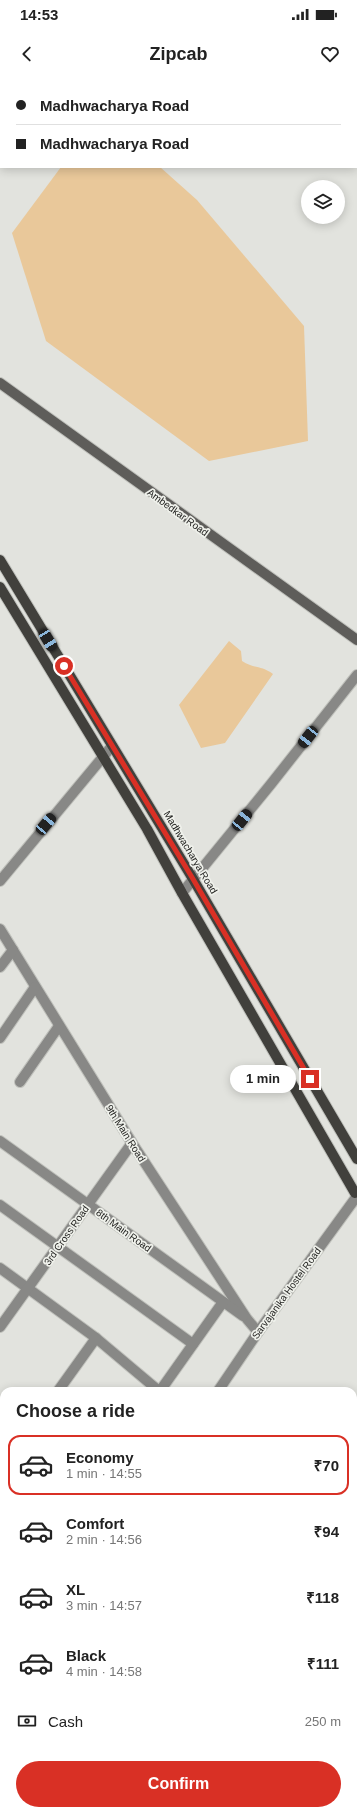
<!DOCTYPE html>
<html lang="en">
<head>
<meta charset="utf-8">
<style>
	body { margin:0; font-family:Arial,sans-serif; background:#f6f6f6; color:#222; height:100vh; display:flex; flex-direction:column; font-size:15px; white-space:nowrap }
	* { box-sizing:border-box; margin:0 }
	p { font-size:13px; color:#767676 }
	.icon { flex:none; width:22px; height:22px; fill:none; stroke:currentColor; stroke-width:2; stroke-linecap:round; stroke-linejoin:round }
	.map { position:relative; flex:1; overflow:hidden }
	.details { position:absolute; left:0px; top:1307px; width:357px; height:428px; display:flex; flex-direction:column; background:#fff; border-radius:12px 12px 0 0; box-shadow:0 2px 10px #0003 }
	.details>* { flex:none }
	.top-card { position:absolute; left:0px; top:0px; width:357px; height:88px; box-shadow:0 2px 10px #0003; display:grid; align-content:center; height:88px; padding:0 16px; background:#fff }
	.fabs { position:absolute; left:301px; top:100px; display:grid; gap:8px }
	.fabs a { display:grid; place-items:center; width:44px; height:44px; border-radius:50%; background:#fff; box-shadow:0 2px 10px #0003; font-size:20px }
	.end { position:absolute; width:18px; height:18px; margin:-9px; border:5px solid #d93025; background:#fff; box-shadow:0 0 0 2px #fff }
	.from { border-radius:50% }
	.bubble { position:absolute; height:28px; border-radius:14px; background:#fff; box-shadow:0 2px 10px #0003; font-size:13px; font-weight:600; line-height:28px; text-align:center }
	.car { position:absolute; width:12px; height:24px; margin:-12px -6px; border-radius:5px; box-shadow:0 0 3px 1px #0007; background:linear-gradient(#222 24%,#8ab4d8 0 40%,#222 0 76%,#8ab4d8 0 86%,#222 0) }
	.top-card b { display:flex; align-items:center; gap:14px; height:38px; font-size:15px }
	.top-card b+b { border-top:1px solid #e0e0e0 }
	.top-card i { width:10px; height:10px; background:#222 }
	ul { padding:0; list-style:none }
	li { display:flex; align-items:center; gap:12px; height:60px; margin:0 8px 6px; padding:0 8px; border:2px solid transparent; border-radius:12px }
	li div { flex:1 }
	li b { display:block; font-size:15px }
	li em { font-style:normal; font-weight:600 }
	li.active { border-color:#d93025 }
	li>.icon { width:36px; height:36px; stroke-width:1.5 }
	h2 { padding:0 16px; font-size:18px; line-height:48px }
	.pay { display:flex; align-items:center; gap:10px; height:44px; padding:0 16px; font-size:15px }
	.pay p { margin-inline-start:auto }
	.button { display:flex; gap:8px; margin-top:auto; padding:8px 16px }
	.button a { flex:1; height:46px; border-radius:24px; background:#d93025; color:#fff; font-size:16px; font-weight:600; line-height:46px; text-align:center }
	.status { display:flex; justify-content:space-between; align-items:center; height:28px; padding:0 20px; background:#fff; direction:ltr }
	.status svg { height:11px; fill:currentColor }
	header { display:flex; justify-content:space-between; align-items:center; height:52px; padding:0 16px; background:#fff; font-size:18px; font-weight:600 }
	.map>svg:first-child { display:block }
	.green { fill:#e9c89a }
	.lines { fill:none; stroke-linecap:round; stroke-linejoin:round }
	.street-casing { stroke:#bfc0bb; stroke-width:12 }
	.secondary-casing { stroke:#bfc0bb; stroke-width:12 }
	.primary-casing { stroke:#bfc0bb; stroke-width:12 }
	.street { stroke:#888886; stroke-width:10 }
	.secondary { stroke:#5e5d5a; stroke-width:10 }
	.primary { stroke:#41403c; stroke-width:10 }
	.route { stroke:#d93025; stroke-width:5 }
	.labels { text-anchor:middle; stroke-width:3.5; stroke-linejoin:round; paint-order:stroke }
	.street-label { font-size:10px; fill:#1e1e1c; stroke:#eff1eb }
</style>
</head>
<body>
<div class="status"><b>14:53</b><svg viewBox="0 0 49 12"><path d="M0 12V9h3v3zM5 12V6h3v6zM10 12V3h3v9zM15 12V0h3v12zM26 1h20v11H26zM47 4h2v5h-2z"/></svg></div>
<header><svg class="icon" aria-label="back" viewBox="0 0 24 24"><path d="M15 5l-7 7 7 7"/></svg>Zipcab<svg class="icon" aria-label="heart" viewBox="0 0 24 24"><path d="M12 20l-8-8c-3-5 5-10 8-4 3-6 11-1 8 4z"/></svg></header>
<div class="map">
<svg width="357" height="1735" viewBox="0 0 357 1735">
	<rect width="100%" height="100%" fill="#e2e3de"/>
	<g class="green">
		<path d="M61 87H160L197 120 304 246 308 361 209 381 46 261 12 153Z"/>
		<path d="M229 561 241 571 242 581C254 589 261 585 273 594L225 663 201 668 179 625Z"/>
	</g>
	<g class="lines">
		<g class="street-casing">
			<g id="street">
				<path d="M0 801 112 666"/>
				<path d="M182 813 271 704 357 595"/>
				<path d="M0 849 132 1063 247 1239 258 1252"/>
				<path d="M0 887 13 870"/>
				<path d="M0 958 35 907"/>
				<path d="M20 1002 59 946"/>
				<path d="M0 1061 243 1236"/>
				<path d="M0 1125 193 1264"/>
				<path d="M0 1188 96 1258 159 1311"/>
				<path d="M0 1247 132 1063"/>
				<path d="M58 1311 96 1258"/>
				<path d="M160 1311 223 1222"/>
				<path d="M218 1311 258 1252 357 1116"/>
				<path d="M0 1391 4 1385"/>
				<path d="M0 1453 4 1456"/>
				<path d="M0 1572 4 1575"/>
				<path d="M0 1688 4 1681"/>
				<path d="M219 1731 225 1735"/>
				<path d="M82 1735 84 1731"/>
				<path d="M192 1735 194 1731"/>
			</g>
		</g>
		<g class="secondary-casing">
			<path id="secondary" d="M0 303 357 560"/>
		</g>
		<g class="primary-casing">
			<g id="primary">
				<path d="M0 480 193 799 357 1079"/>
				<path d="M0 507 147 749 182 813 355 1113"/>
			</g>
		</g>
		<use href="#street" class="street"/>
		<use href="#secondary" class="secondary"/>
		<use href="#primary" class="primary"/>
	</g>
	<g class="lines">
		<path class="route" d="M64 586 193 799 310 999"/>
	</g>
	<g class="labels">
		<g class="street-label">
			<text transform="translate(178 432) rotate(36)" y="4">Ambedkar Road</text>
			<text transform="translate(191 772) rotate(59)" y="4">Madhwacharya Road</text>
			<text transform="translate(126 1053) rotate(58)" y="4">9th Main Road</text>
			<text transform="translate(124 1150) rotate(36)" y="4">8th Main Road</text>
			<text transform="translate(66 1155) rotate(-55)" y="4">3rd Cross Road</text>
			<text transform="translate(286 1213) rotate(-54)" y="4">Sarvajanika Hostel Road</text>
		</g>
	</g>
</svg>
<div class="fabs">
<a><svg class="icon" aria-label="layers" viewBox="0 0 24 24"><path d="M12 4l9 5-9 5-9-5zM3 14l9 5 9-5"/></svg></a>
</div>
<i class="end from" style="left:64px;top:586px"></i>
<i class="end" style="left:310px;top:999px"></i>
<div class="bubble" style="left:230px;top:985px;width:66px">1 min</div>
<i class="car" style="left:48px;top:560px;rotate:149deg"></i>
<i class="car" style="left:308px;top:657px;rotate:218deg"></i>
<i class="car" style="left:242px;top:740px;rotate:39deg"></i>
<i class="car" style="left:46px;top:744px;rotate:40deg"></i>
<div class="top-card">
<b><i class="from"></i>Madhwacharya Road</b>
<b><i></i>Madhwacharya Road</b>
</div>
<section class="details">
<h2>Choose a ride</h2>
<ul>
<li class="active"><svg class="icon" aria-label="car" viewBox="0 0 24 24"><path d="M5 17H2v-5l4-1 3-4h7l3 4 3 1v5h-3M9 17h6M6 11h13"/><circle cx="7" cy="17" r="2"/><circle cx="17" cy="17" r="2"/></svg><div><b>Economy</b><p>1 min · 14:55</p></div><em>₹70</em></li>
<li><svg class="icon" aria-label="car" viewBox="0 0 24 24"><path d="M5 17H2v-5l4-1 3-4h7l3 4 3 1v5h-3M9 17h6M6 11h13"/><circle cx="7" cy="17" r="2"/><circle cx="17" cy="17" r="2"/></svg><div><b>Comfort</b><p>2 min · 14:56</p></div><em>₹94</em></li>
<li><svg class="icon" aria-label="car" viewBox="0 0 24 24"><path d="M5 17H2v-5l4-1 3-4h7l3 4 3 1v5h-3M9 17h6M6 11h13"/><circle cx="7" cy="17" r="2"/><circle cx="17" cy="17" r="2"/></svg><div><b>XL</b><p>3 min · 14:57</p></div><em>₹118</em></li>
<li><svg class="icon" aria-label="car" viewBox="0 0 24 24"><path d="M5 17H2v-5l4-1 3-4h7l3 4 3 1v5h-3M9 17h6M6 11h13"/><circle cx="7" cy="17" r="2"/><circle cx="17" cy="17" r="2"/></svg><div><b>Black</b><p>4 min · 14:58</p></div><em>₹111</em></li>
</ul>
<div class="pay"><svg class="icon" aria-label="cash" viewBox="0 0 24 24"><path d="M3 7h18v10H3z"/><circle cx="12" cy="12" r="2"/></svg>Cash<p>250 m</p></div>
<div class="button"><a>Confirm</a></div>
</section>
</div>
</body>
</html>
